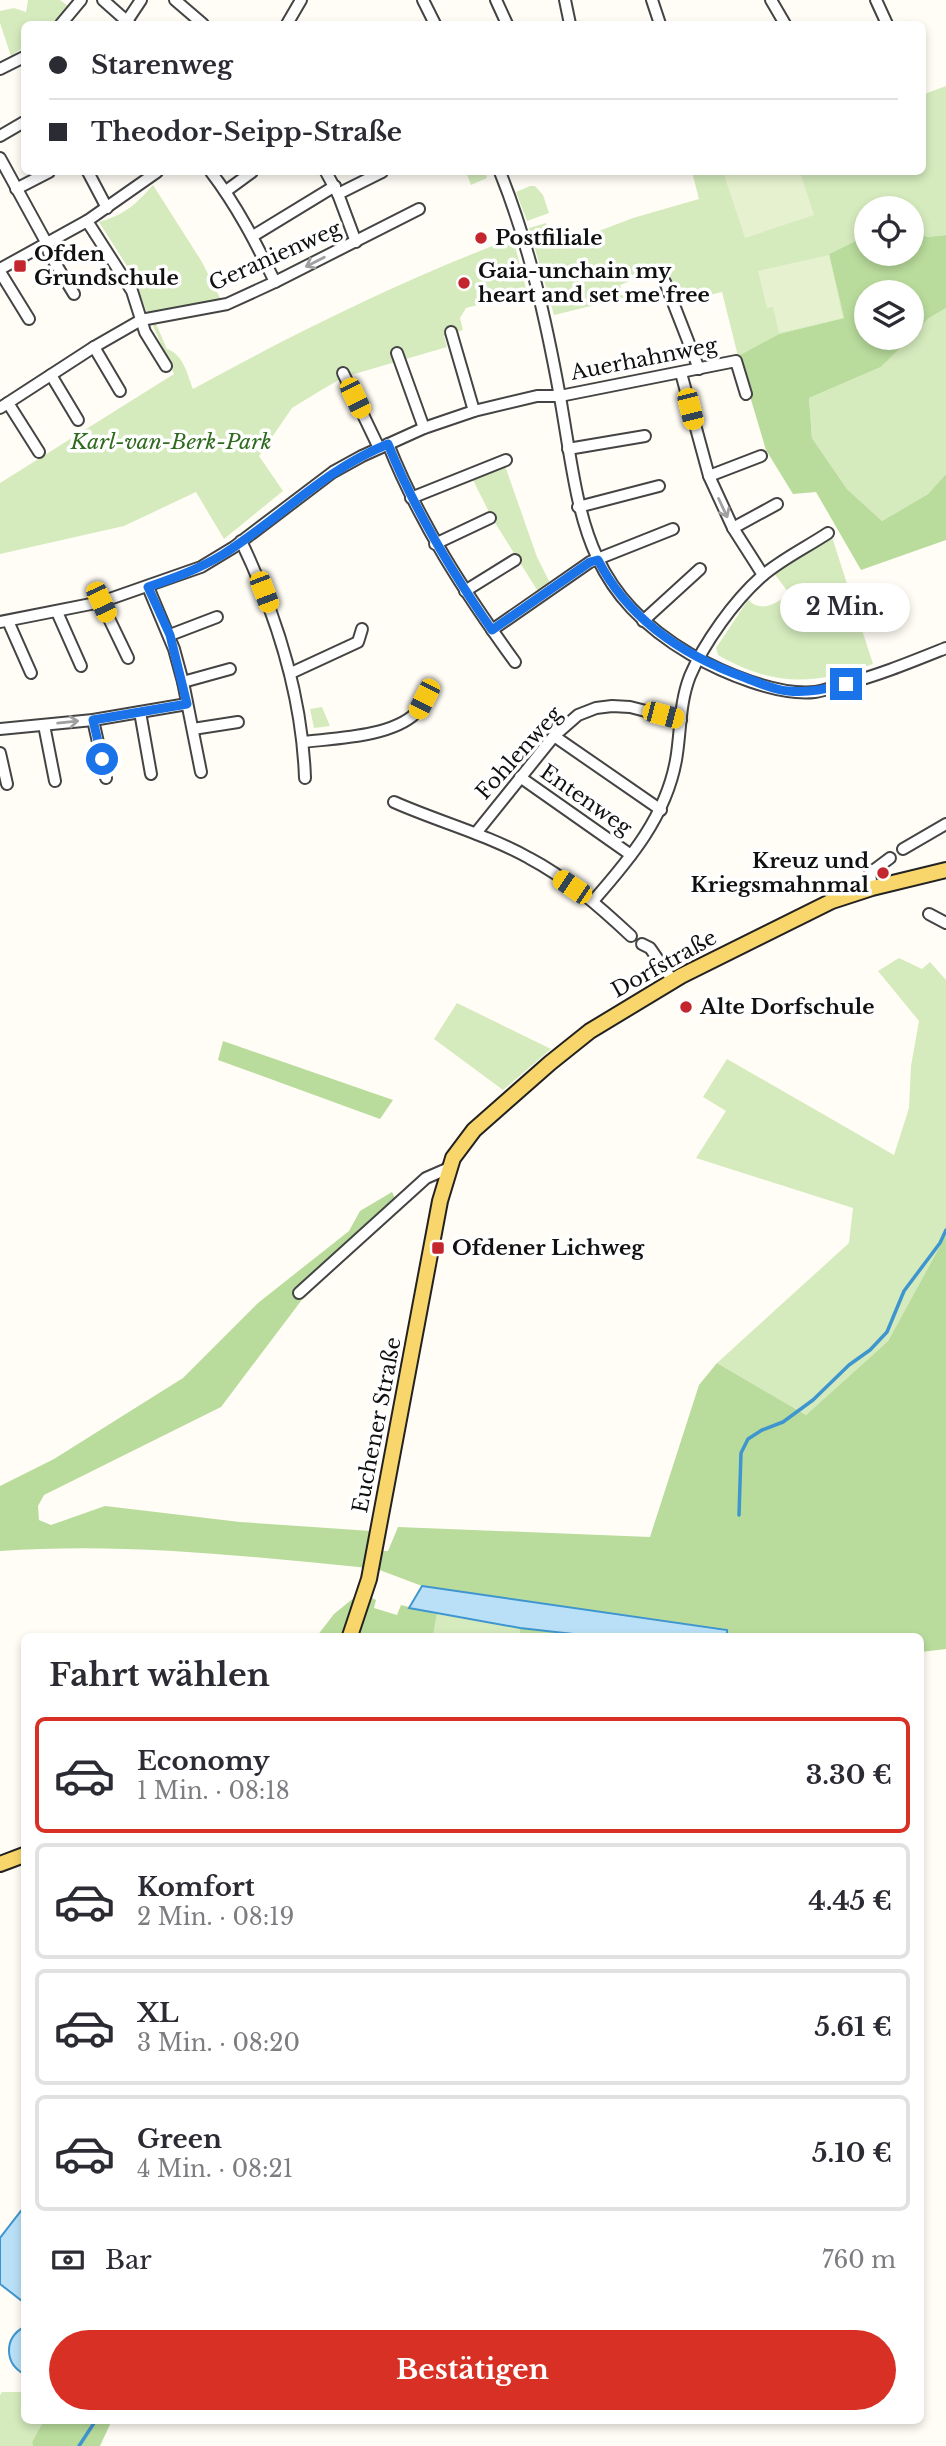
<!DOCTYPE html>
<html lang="de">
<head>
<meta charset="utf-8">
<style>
	body { margin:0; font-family:"Libre Baskerville",serif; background:#f7f7f7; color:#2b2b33; height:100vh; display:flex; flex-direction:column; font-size:26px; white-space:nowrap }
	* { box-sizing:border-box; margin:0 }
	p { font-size:23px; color:#7c7c81 }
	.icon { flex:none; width:38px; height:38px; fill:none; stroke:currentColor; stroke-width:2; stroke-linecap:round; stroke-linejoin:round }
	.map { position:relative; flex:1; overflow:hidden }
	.drawer { position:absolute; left:21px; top:1633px; width:903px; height:791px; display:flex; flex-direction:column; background:#fff; border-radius:10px; box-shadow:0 4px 10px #0003 }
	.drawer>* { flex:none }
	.guide { position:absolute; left:21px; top:21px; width:905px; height:154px; border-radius:10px; box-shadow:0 4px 10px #0003; display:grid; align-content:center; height:154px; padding:0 28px; background:#fff }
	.fabs { position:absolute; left:854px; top:196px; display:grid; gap:14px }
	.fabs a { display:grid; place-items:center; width:70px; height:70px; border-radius:50%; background:#fff; box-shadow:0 4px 10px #0003; font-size:35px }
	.end { position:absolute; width:32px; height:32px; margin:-16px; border:9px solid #1a73e8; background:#fff; box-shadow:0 0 0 4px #fff }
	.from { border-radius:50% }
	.bubble { position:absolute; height:49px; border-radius:24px; background:#fff; box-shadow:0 4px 10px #0003; font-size:23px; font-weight:800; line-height:49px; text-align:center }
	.car { position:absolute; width:21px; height:42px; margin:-21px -10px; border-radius:9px; box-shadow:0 0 5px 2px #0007; background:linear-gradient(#f5c518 24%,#345 0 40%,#f5c518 0 76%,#345 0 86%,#f5c518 0) }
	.guide b { display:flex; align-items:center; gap:24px; height:66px; font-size:26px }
	.guide b+b { border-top:2px solid #e1e1e2 }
	.guide i { width:18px; height:18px; background:#2b2b33 }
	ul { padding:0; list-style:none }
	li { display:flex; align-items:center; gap:21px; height:116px; margin:0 14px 10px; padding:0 14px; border:4px solid #e1e1e2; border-radius:10px }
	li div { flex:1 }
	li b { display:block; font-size:26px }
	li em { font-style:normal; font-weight:800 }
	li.on { border-color:#d93025 }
	li>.icon { width:63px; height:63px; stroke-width:1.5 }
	h2 { padding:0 28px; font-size:32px; line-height:84px }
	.pay { display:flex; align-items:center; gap:18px; height:77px; padding:0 28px; font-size:26px }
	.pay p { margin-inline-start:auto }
	.action { display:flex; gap:14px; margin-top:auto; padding:14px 28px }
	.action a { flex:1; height:80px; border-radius:42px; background:#d93025; color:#fff; font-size:28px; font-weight:800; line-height:80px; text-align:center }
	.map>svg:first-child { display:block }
	.green { fill:#d5ebbd }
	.forest { fill:#b9dc9c }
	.pitch { fill:#e6f2cf }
	.water { fill:#b9e0f7; stroke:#3f96cf; stroke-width:2 }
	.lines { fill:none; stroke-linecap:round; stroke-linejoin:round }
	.stream { stroke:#3f96cf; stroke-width:3.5 }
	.minor-casing { stroke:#444; stroke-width:14 }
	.major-casing { stroke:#222; stroke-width:18 }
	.minor { stroke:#fff; stroke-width:10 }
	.major { stroke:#f9d66b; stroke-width:14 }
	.oneway { stroke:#a0a0a0 }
	.route { stroke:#1a73e8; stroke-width:9 }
	.poi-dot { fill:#c4262e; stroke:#fff; stroke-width:2.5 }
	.labels { text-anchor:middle; stroke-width:7; stroke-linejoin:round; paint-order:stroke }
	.poi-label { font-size:21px; font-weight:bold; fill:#111; stroke:#fff; text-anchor:start }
	.street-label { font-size:21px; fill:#111; stroke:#fff }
	.park-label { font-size:21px; font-style:italic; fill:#2f6b1f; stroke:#fff }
</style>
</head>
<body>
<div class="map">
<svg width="946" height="2446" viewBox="0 0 946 2446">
	<rect width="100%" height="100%" fill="#fffdf5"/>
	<g class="green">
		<path d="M28 0H60L68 6 53 24H24V47L11 56 0 23V11L14 8 26 12Z"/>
		<path d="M946 86V235L926 237 912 230V208H866V236L829 254 844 318 779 334 738 356 722 292 676 303 659 273 655 271 620 285 624 298 554 315 529 228 546 223 550 231 560 239 567 236 570 242 633 218 699 199 692 172H922V95Z"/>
		<path d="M466 172H485L487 178 471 185Z"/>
		<path d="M153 185 202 262 223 304 153 317 167 349C184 355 187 374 193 389 297 332 402 280 513 238L527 292 466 308 460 318 463 330 444 336 447 347 344 377 323 389 292 408 259 456 283 491 224 539 196 492 124 526 0 554V483L174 374 127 266 99 222C126 214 135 205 153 185Z"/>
		<path d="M530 186H535L543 195 549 213 527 221 516 192Z"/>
		<path d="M946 308V474L928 494 882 521 847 489 812 438 809 398 881 367 929 318Z"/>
		<path d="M504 463 537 557 551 585 539 593 492 518 471 476Z"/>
		<path d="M831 534 873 664C814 685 774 687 718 655L716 648 748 600C762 613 776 604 789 593L773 572Z"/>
		<path d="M322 707 330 726 314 728 310 709Z"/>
		<path d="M899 958 922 969 930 962 946 980V1235L888 1341 806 1415 717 1363 849 1243 853 1208 696 1158 726 1111 703 1097 727 1059 894 1155 909 1108 911 1066 919 1021 878 971Z"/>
		<path d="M457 1003 551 1049 503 1090 434 1039Z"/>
		<path d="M437 1614 520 1628 519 1636H433Z"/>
		<path d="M2 2392H24V2420H44L32 2442 33 2446H0V2395Z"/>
	</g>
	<g class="forest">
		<path d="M912 230 927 237 946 235V308L929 318 912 336V292H866V338H910L881 367 809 398 812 438 847 489 882 521 928 494 946 474V540L861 570 816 492 793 494 766 450 738 356 779 334 844 318 829 254 866 236V254H912Z"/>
		<path d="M223 1041 393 1100 380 1119 218 1060Z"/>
		<path d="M392 1192 401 1210 304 1297 221 1407 44 1495 38 1506 39 1520 51 1525 105 1506 240 1522 371 1531 368 1568C245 1556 123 1542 0 1551V1486L54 1459 183 1378 258 1303 349 1231 360 1211Z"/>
		<path d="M946 1235V1649L921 1652 920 1636H727L726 1630 422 1586 377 1569 382 1551H388L398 1527 650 1537 699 1385 717 1363 806 1415 888 1341Z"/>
		<path d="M361 1592 376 1600 374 1608 397 1615 401 1605 437 1614 433 1636H317L334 1614Z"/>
		<path d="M520 1628 591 1636H519Z"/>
		<path d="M44 2420H112L100 2446H33L32 2442Z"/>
	</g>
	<g class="pitch">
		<path d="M723 172H800L814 215 745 238Z"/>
		<path d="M829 255 843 318 779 333 773 307 767 308 758 271Z"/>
	</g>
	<g class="water">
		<path d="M422 1586 727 1630V1636H591L520 1628 409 1608Z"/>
		<path d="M24 2207V2298L22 2301 0 2284V2238Z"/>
		<path d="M24 2327V2374C4 2363 4 2338 24 2327Z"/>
	</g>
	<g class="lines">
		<g class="stream">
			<path d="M739 1515 741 1453 748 1439 762 1430 783 1422 813 1400 849 1365 870 1350 887 1332 904 1291 940 1243 946 1230"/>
			<path d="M79 2446 96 2420"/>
		</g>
		<g class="minor-casing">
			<g id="minor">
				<path d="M103 0 130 24"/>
				<path d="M175 0 203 24"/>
				<path d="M423 0 435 24"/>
				<path d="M496 0 507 24"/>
				<path d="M565 0 570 24"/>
				<path d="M652 0 660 24"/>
				<path d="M771 0 785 24"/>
				<path d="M876 0 887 24"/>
				<path d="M127 21 141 0"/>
				<path d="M61 24 81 0"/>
				<path d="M287 24 301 0"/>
				<path d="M0 69 24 57"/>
				<path d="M0 136 24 122"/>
				<path d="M0 158 46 242 49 253 74 294"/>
				<path d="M88 172 107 208"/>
				<path d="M211 172C237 206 256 243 275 282"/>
				<path d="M326 172 338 194 356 242"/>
				<path d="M500 172C529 244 546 320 560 397 580 510 580 589 690 654 723 673 777 696 815 692 824 691 833 687 841 685 877 676 911 662 946 648"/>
				<path d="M16 189 49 172"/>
				<path d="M226 191 252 172"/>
				<path d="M338 194 382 172"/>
				<path d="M87 221 132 291 145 332 166 366"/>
				<path d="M253 236 335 186"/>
				<path d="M0 269 87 221 157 172"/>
				<path d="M0 272 29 319"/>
				<path d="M665 282 699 369"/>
				<path d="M451 332 474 411"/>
				<path d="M94 347 120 391"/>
				<path d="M397 353 424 428"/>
				<path d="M343 373 379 448"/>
				<path d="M681 373 709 476 733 528 763 575"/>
				<path d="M51 375 78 420"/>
				<path d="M8 403 39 452"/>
				<path d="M0 408 94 347 141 320 227 304 275 282 419 209"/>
				<path d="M388 444C420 524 465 593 515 662"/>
				<path d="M568 449 645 436"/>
				<path d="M709 476 761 456"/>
				<path d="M411 498 506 460"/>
				<path d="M578 507 659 486"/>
				<path d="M733 528 777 504"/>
				<path d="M241 541C277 616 302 694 305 778"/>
				<path d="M435 544 490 518"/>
				<path d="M148 587 174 649 183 682 201 772"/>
				<path d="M465 591 515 560"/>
				<path d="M101 602 128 658"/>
				<path d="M57 612 81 666"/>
				<path d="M8 621 31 673"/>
				<path d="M643 621 700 569"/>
				<path d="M0 622 101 602 201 567 234 547 333 472 362 456 424 428 474 411 537 396H560L736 361 746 394"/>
				<path d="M492 630 590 562 673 529"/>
				<path d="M170 635 217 617"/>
				<path d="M291 673 358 642 362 629"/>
				<path d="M183 682 230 669"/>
				<path d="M140 712 151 774"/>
				<path d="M93 720 106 778"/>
				<path d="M44 725 55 781"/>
				<path d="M0 729 93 720 187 704"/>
				<path d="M193 729 238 722"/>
				<path d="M554 736 661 810"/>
				<path d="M303 742C336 738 391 737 416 713 419 710 422 703 424 699"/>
				<path d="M0 753 7 784"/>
				<path d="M520 777 631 855"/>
				<path d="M394 802C439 822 486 834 529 858 567 878 600 907 631 936"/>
				<path d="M476 833 554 736 578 715 596 708 612 706 630 707 681 720"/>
				<path d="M903 849 946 824"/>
				<path d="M872 888 870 873 890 858"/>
				<path d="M593 901C630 859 666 816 676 760 681 732 679 704 690 676 704 643 734 601 761 577 780 560 807 547 828 533"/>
				<path d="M929 914 946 923"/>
				<path d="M642 944 650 948 673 981"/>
				<path d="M299 1293 426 1178 449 1168"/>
			</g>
		</g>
		<g class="major-casing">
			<g id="major">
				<path d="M350 1636 369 1579 440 1201 453 1158 474 1130 550 1063 590 1031 681 976 832 901 872 888 946 870"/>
				<path d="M0 1864 24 1855"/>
			</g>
		</g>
		<use href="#minor" class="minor"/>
		<use href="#major" class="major"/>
	</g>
	<defs><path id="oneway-shaft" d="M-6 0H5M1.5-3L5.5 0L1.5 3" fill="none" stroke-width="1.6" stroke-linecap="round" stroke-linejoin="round" transform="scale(1.75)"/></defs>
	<g class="oneway">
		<use href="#oneway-shaft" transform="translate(315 262) rotate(153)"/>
		<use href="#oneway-shaft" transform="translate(723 508) rotate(65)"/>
		<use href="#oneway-shaft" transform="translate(68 722) rotate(-6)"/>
	</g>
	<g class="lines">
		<path class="route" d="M102 759 93 720 187 704 170 635 148 587C174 578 199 569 222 555 281 518 322 471 388 444 415 511 451 571 492 630L590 562 598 560C629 621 684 656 746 678 759 683 774 690 788 691 809 693 826 689 846 684"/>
	</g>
	<g class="poi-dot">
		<circle cx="481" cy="238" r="7"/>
		<rect x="13" y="259" width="14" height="14" rx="3.5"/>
		<circle cx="464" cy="283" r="7"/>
		<circle cx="883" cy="873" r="7"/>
		<circle cx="686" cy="1007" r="7"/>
		<rect x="431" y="1241" width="14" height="14" rx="3.5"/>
	</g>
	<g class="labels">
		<g class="poi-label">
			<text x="495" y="245">Postfiliale</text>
			<text x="34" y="261">Ofden<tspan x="34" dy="24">Grundschule</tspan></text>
			<text x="478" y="278">Gaia-unchain my<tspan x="478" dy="24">heart and set me free</tspan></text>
			<text x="869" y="868" text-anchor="end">Kreuz und<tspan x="869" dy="24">Kriegsmahnmal</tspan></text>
			<text x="700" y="1014">Alte Dorfschule</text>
			<text x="452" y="1255">Ofdener Lichweg</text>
		</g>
		<g class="street-label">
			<text transform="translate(275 256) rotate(-24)" y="7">Geranienweg</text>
			<text transform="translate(644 359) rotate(-11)" y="7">Auerhahnweg</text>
			<text transform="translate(519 753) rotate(-48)" y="7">Fohlenweg</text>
			<text transform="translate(586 800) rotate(35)" y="7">Entenweg</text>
			<text transform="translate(664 964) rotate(-29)" y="7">Dorfstraße</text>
			<text transform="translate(377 1425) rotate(-79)" y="7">Euchener Straße</text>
		</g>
		<g class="park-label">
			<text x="171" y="449">Karl-van-Berk-Park</text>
		</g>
	</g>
</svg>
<div class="fabs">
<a><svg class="icon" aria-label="locate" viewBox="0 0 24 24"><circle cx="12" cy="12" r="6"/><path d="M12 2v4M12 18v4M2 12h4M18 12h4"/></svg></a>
<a><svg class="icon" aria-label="layers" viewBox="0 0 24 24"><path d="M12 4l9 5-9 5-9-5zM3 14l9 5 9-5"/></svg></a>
</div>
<i class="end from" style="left:102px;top:759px"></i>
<i class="end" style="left:846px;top:684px"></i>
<div class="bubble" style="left:780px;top:583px;width:130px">2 Min.</div>
<i class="car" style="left:355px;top:398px;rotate:154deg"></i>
<i class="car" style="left:690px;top:409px;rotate:166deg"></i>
<i class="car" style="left:264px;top:592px;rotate:159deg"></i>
<i class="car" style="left:101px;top:602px;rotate:155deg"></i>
<i class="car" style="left:424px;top:699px;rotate:207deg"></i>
<i class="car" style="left:663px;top:715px;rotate:105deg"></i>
<i class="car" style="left:572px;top:887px;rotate:304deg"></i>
<div class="guide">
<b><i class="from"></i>Starenweg</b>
<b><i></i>Theodor-Seipp-Straße</b>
</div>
<section class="drawer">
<h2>Fahrt wählen</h2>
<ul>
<li class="on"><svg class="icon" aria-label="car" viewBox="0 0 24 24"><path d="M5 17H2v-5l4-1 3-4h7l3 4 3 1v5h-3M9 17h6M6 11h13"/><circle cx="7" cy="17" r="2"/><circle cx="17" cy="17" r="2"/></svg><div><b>Economy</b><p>1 Min. · 08:18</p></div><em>3.30 €</em></li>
<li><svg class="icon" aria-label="car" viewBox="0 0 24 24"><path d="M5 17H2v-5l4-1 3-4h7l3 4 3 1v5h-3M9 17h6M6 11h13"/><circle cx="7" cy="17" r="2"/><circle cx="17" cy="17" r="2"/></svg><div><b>Komfort</b><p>2 Min. · 08:19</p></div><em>4.45 €</em></li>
<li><svg class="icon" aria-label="car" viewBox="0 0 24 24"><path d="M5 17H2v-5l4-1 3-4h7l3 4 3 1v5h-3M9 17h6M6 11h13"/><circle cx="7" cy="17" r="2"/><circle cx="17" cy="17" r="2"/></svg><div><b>XL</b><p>3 Min. · 08:20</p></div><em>5.61 €</em></li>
<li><svg class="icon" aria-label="car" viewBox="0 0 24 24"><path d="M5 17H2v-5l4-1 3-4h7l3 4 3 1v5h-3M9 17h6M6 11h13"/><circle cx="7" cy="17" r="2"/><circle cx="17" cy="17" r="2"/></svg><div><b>Green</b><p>4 Min. · 08:21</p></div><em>5.10 €</em></li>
</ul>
<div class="pay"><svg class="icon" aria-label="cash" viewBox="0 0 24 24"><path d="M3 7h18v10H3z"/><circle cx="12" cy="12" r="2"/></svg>Bar<p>760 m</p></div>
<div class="action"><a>Bestätigen</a></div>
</section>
</div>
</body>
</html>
